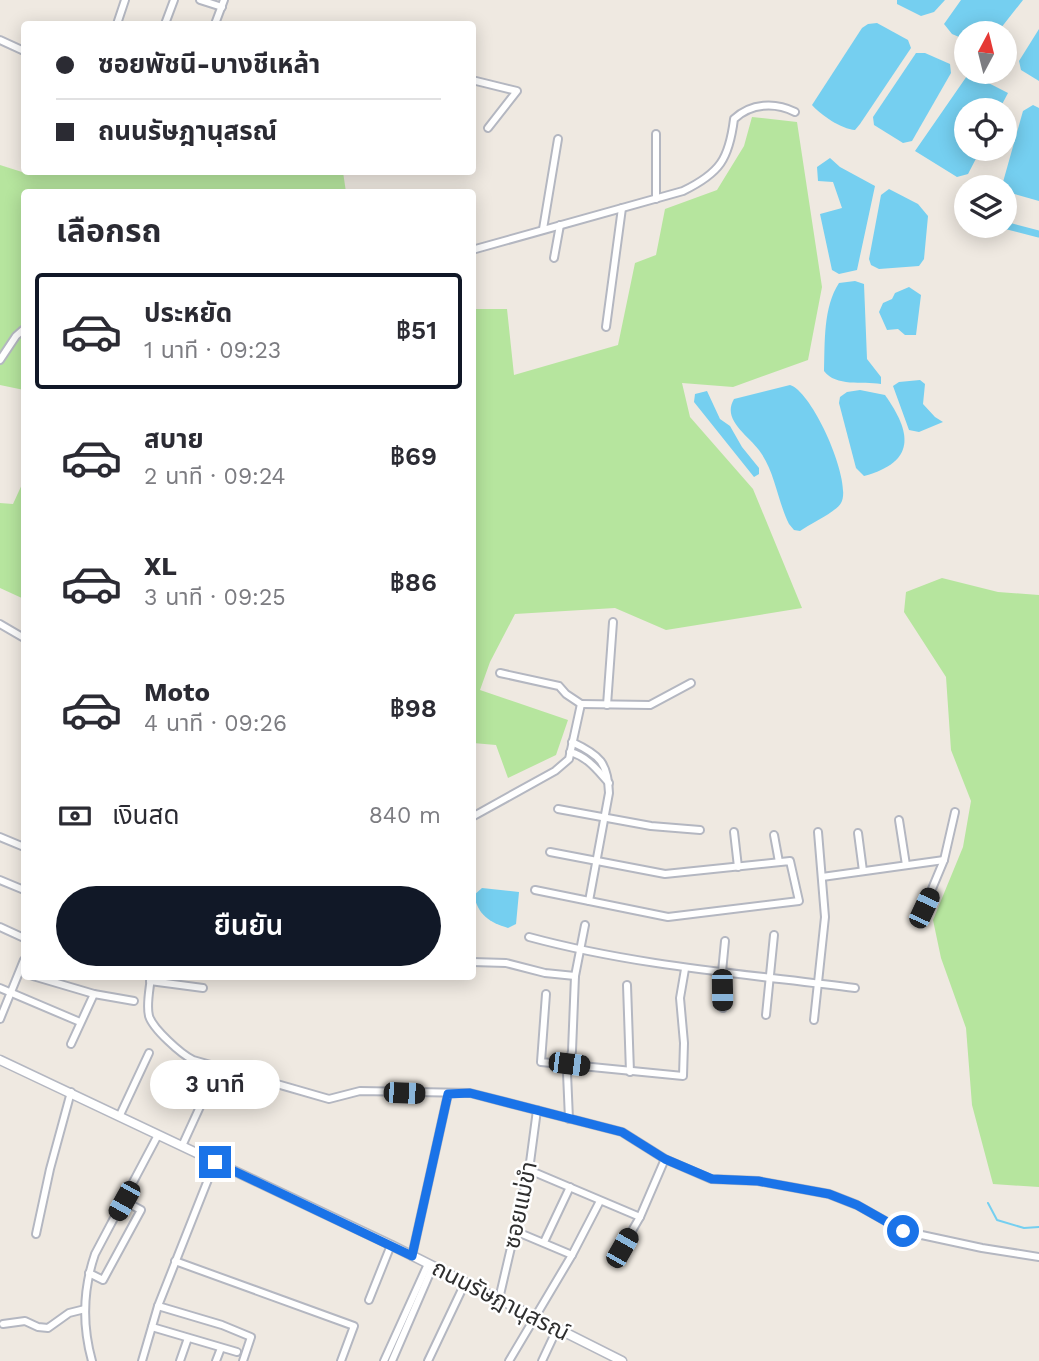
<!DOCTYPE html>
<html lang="th">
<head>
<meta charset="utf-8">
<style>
	body { margin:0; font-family:"Work Sans","Noto Sans Thai",sans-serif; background:#f2f2f3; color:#2b2b33; height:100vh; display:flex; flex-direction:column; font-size:26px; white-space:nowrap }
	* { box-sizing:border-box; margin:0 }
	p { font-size:23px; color:#7c7c81 }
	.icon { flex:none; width:38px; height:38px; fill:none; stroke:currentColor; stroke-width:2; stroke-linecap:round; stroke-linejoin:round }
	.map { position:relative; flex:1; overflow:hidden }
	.sheet { position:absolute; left:21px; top:189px; width:455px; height:791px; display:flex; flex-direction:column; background:#fff; border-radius:7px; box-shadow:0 4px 18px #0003 }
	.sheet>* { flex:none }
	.guide { position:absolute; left:21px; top:21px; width:455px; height:154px; border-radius:7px; box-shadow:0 4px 18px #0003; display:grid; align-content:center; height:154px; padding:0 35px; background:#fff }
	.needle { width:46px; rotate:7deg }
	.fabs { position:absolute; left:954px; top:21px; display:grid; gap:14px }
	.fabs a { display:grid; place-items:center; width:63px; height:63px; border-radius:50%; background:#fff; box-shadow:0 4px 18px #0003; font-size:35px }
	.end { position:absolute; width:32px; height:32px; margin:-16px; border:9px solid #1a73e8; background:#fff; box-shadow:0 0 0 4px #fff }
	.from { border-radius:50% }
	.bubble { position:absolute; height:49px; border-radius:24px; background:#fff; box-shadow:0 4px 18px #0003; font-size:23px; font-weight:600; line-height:49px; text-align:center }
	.car { position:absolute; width:21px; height:42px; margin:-21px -10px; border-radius:9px; box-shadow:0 0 5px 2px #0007; background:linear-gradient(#222 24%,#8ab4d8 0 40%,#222 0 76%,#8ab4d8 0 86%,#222 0) }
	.guide b { display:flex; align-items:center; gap:24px; height:66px; font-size:26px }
	.guide b+b { border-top:2px solid #e1e1e2 }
	.guide i { width:18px; height:18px; background:#2b2b33 }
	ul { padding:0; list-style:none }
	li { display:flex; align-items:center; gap:21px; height:116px; margin:0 14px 10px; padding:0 21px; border:4px solid transparent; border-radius:7px }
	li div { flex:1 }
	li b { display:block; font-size:26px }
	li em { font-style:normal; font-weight:600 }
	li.current { border-color:#111827 }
	li>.icon { width:63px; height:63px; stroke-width:1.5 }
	h2 { padding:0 35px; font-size:32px; line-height:84px }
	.pay { display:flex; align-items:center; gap:18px; height:77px; padding:0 35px; font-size:26px }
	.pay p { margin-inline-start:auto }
	.primary-button { display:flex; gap:14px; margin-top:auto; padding:14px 35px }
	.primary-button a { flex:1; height:80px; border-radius:42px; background:#111827; color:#fff; font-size:28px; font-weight:600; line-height:80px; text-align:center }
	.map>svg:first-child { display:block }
	.green { fill:#b6e59e }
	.water { fill:#75cff0 }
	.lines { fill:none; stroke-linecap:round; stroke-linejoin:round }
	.stream { stroke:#75cff0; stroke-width:2 }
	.canal { stroke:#75cff0; stroke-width:7 }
	.minor-casing { stroke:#b4b7c1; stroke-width:10 }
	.tertiary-casing { stroke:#b4b7c1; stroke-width:11 }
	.minor { stroke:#fff; stroke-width:6 }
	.tertiary { stroke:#fff; stroke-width:8 }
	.route { stroke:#1a73e8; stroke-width:9 }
	.labels { text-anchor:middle; stroke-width:5; stroke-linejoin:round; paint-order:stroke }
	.street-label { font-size:23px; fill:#2e2e2e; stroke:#fff }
</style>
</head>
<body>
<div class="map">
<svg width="1039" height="1361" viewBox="0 0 1039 1361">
	<rect width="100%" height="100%" fill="#efe9e1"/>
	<g class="green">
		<path d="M752 117 797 122 822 287 808 360 733 387 682 383 690 417 753 489 802 608 666 630 615 608 515 614 490 662 480 690 568 720 556 755 508 778 496 745 473 743V309H507L514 375 618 345 635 263 656 255 665 209 717 190 744 146Z"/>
		<path d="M0 165 22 172 24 168V172H343L346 192H24V390L0 385Z"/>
		<path d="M24 480V599L0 588V503L13 504Z"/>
		<path d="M942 578 998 592 1039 595V1187L993 1184 972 1105 966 1028 941 958 933 920 963 847 971 801 951 750 946 677 904 612 906 592Z"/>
	</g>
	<g class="water">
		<path d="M897 0H945L934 12 921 16 897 4Z"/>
		<path d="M961 0H1023L997 33H966V40L952 34 944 24Z"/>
		<path d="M877 23 908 40 911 48 860 124 855 130C841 129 821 115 812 105L862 28 868 24Z"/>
		<path d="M1039 29V81L1021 70 1019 61Z"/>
		<path d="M916 53H925L950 64 951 73 912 141 903 143 874 125 873 117Z"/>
		<path d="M969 73 1008 93 999 110H966V149H981L968 174 957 177 915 151Z"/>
		<path d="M1033 105 1039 108V201L1007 192 1003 182 1023 111Z"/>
		<path d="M830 158 840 167 875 186 857 270 839 274 832 270 820 214 842 208 833 182 818 181 817 167Z"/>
		<path d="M889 189 918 204 928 216 924 259 919 266 879 269 871 265 869 259 881 195Z"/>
		<path d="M855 281 864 284 867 359 881 377V384C862 381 836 387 824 371 825 343 823 307 839 283Z"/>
		<path d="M909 287 921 295 916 335H905L898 329 887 330 879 312 883 303 892 299 895 293Z"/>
		<path d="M920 380 925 384 923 404 935 417 943 422 919 432 909 430 893 386 899 382Z"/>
		<path d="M790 385C813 392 853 483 841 503 836 512 810 524 800 531L794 530 789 524C778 502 775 473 761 453 750 436 721 421 734 399Z"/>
		<path d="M860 390 885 395C912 433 916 462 864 476L856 468 839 403 840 397 847 392Z"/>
		<path d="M707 391 720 419 730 426 742 447 759 468V474L754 477 694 402 695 394Z"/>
		<path d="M482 888 519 892 516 924 508 928C489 922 478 915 474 895Z"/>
	</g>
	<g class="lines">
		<path class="stream" d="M988 1203 997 1220 1024 1228 1039 1227"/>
		<path class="canal" d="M1004 225 1039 234"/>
		<g class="minor-casing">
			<g id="minor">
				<path d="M200 0 222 7"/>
				<path d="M117 24 125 0"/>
				<path d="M165 24 174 0"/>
				<path d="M215 24 224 0"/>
				<path d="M0 40 24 51"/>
				<path d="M472 80 517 91 488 128"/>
				<path d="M656 134V199"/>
				<path d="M543 229 558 139"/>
				<path d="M472 250 683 191C720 173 729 159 734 119 751 103 775 102 795 112"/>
				<path d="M554 258 560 225"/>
				<path d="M606 327 622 208"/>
				<path d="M0 360 16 336 24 329"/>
				<path d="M0 624 24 638"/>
				<path d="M500 673 559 686 566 694 581 704"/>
				<path d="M581 704 650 705 691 683"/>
				<path d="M607 705 613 622"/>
				<path d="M572 742C600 755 608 763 609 793L589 901"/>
				<path d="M570 752C588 757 597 770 609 783"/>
				<path d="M558 809 651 826 700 830"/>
				<path d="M472 817 555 771 569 759 581 704"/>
				<path d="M899 820 906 865"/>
				<path d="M734 832 738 867"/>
				<path d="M858 833 863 871"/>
				<path d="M774 835 779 862"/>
				<path d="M0 837 24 847"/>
				<path d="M822 877 944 860"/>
				<path d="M0 880 24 890"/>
				<path d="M535 890 668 917 799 901 790 861 665 874 550 852"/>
				<path d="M924 908 944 860 955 812"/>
				<path d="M0 927 24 938"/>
				<path d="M529 937C636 966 746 974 855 988"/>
				<path d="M472 962 506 963 545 973 575 976"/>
				<path d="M33 976 94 994 134 1001"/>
				<path d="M151 976C150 989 146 1004 149 1016 153 1029 181 1054 193 1060L329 1099 360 1091 470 1093 622 1132 665 1159 711 1179 758 1181 829 1194 857 1205 903 1231 982 1248 1039 1257"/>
				<path d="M150 981 203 988"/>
				<path d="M627 985 630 1072"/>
				<path d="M0 988 80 1022"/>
				<path d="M546 994 541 1062 683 1076 684 1043 680 998 685 969"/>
				<path d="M723 1008 722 972 725 941"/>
				<path d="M766 1015 774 935"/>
				<path d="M0 1019 24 960"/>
				<path d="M814 1020 825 917 818 832"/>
				<path d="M71 1044 94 994"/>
				<path d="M120 1115 149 1053"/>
				<path d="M569 1119 567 1073 572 1051 575 976 585 925"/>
				<path d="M182 1146 214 1076"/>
				<path d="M215 1162 158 1306 222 1325 251 1337 243 1361"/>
				<path d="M529 1170 640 1217"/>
				<path d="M515 1231 572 1255"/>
				<path d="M36 1234 50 1169 71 1092"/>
				<path d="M544 1242 570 1187"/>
				<path d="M622 1248 640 1217 665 1159"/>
				<path d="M412 1256 448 1094"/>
				<path d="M175 1261 354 1326 341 1361"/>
				<path d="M89 1273 103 1280 141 1210 124 1201"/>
				<path d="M499 1299 529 1170 537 1110"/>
				<path d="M369 1300 391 1245"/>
				<path d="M3 1324 25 1321 38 1327 48 1328 69 1313 85 1309"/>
				<path d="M152 1327 237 1352"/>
				<path d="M92 1361C82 1325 83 1289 95 1254L158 1135"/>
				<path d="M142 1361 158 1306"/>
				<path d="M180 1361 188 1338"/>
				<path d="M216 1361 221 1348"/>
				<path d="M384 1361 428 1264"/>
				<path d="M392 1361 433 1266"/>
				<path d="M428 1361 465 1283"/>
				<path d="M509 1361 572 1255 600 1201"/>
				<path d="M542 1361 557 1329"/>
			</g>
		</g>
		<g class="tertiary-casing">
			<path id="tertiary" d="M0 1060 391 1245 622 1361"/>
		</g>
		<use href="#minor" class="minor"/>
		<use href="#tertiary" class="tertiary"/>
	</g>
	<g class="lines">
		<path class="route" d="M215 1162 412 1256 448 1094 470 1093 622 1132 665 1159 712 1179 758 1181 829 1194 857 1205 903 1231"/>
	</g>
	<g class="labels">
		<g class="street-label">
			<text transform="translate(520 1205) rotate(-78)" y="8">ซอยแม่ขำ</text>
			<text transform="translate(501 1300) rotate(27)" y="8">ถนนรัษฎานุสรณ์</text>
		</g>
	</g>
</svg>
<div class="fabs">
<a><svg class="needle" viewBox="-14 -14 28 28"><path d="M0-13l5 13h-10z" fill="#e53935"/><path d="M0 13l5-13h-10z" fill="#7c7c81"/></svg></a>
<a><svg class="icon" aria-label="locate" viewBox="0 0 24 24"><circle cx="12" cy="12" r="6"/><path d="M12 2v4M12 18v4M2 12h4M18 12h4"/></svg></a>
<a><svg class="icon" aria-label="layers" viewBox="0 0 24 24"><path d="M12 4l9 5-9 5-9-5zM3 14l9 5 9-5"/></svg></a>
</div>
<i class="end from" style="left:903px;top:1231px"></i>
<i class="end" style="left:215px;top:1162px"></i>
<div class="bubble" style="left:150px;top:1060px;width:130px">3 นาที</div>
<i class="car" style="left:924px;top:908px;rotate:25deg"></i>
<i class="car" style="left:722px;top:990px;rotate:179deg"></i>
<i class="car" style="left:569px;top:1064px;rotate:97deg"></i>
<i class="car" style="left:404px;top:1093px;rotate:92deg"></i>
<i class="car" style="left:124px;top:1201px;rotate:209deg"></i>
<i class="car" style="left:622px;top:1248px;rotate:30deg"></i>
<div class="guide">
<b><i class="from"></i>ซอยพัชนี-บางชีเหล้า</b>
<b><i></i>ถนนรัษฎานุสรณ์</b>
</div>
<section class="sheet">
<h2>เลือกรถ</h2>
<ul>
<li class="current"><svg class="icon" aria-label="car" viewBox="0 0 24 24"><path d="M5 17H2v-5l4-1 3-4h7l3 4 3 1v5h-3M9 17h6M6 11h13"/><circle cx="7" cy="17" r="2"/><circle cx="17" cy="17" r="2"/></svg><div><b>ประหยัด</b><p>1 นาที · 09:23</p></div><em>฿51</em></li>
<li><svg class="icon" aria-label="car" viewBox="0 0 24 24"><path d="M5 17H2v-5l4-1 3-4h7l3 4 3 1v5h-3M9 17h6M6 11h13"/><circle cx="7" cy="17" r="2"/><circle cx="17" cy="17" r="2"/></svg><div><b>สบาย</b><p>2 นาที · 09:24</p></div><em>฿69</em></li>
<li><svg class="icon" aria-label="car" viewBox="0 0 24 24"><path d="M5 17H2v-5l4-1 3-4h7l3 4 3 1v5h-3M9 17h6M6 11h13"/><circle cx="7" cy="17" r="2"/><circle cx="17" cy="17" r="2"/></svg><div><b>XL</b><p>3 นาที · 09:25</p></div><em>฿86</em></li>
<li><svg class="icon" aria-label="car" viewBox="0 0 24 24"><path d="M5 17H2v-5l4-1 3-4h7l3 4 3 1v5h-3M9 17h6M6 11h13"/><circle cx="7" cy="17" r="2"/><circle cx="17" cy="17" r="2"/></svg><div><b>Moto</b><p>4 นาที · 09:26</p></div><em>฿98</em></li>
</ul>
<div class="pay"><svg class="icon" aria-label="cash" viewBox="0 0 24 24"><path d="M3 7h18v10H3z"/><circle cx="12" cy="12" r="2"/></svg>เงินสด<p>840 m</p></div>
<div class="primary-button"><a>ยืนยัน</a></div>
</section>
</div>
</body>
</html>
